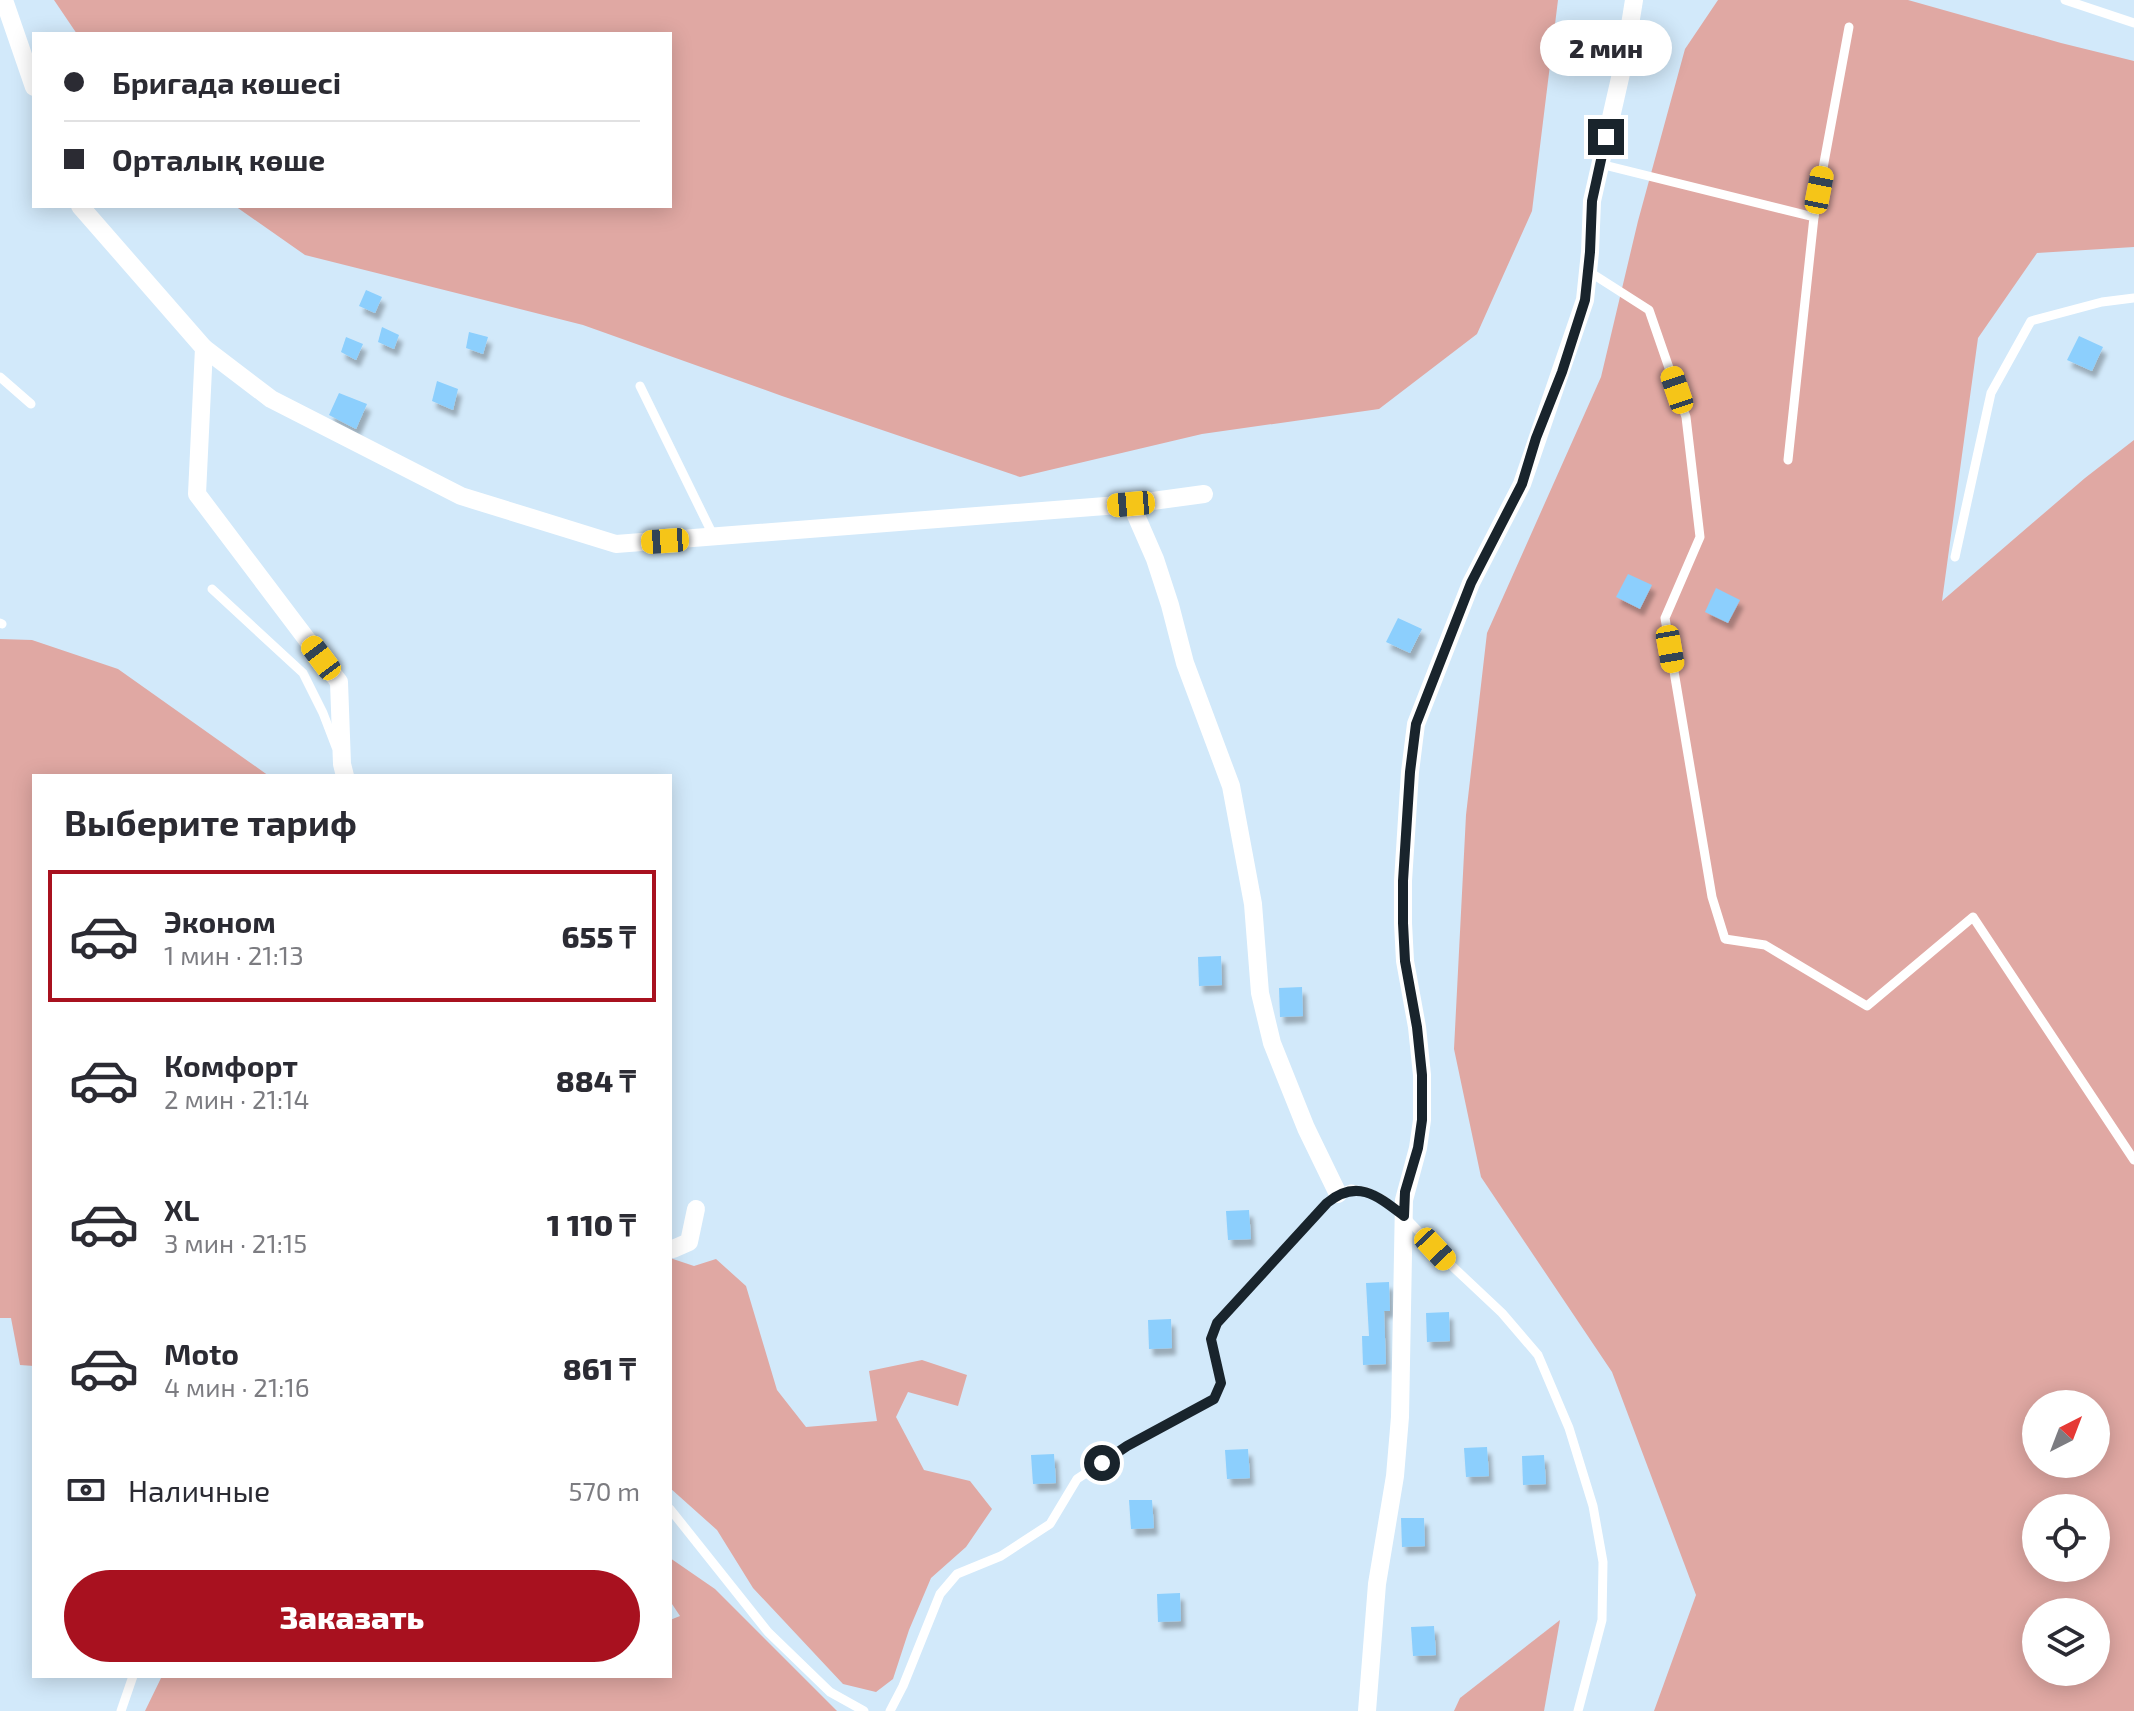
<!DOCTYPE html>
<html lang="ru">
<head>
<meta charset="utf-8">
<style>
	body { margin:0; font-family:"Exo 2",sans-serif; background:#f2f2f3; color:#2b2b33; height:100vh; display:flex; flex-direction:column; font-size:30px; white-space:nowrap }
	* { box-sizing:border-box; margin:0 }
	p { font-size:26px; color:#7c7c81 }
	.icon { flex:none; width:44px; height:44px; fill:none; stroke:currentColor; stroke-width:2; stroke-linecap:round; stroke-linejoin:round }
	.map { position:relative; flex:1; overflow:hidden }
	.panel { position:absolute; left:32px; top:774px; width:640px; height:904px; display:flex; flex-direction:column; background:#fff; border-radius:0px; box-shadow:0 4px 20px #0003 }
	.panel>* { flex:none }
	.top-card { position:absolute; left:32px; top:32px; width:640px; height:176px; border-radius:0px; box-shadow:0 4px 20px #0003; display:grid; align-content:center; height:176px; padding:0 32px; background:#fff }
	.needle { width:52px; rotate:42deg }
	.buttons { position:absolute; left:2022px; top:1390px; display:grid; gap:16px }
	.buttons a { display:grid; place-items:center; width:88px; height:88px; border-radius:50%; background:#fff; box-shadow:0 4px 20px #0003; font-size:40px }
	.end { position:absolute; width:36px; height:36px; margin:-18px; border:10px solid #19242c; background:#fff; box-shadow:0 0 0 4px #fff }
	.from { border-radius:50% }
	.bubble { position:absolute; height:56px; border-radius:28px; background:#fff; box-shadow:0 4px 20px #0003; font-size:26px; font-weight:800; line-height:56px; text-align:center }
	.car { position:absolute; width:24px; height:48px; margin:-24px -12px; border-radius:10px; box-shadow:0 0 6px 2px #0007; background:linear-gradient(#f5c518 24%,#345 0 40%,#f5c518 0 76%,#345 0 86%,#f5c518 0) }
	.top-card b { display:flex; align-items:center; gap:28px; height:76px; font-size:30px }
	.top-card b+b { border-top:2px solid #e1e1e2 }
	.top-card i { width:20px; height:20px; background:#2b2b33 }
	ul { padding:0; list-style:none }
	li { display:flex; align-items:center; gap:24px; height:132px; margin:0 16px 12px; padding:0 16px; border:4px solid transparent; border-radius:0px }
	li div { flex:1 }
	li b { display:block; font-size:30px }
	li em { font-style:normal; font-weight:800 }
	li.current { border-color:#a8111f }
	li>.icon { width:72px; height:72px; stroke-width:1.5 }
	h2 { padding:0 32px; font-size:36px; line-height:96px }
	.pay { display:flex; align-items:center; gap:20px; height:88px; padding:0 32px; font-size:30px }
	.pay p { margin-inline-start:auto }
	.action { display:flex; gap:16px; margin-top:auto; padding:16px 32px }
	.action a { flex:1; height:92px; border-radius:48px; background:#a8111f; color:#fff; font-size:32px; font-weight:800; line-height:92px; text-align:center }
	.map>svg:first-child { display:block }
	.green { fill:#e0a8a3; fill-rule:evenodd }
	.building { fill:#8ccffd; filter:url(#shadow) }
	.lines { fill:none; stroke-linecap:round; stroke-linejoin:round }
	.lane { stroke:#fff; stroke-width:9 }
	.street { stroke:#fff; stroke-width:18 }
	.route { stroke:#19242c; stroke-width:10 }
</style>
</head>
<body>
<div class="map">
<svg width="2134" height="1711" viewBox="0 0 2134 1711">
	<defs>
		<filter id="shadow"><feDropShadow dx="4" dy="7" stdDeviation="2" flood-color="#0004"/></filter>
	</defs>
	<rect width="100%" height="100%" fill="#d2e9fa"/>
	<g class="green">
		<path d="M54 0H1558L1532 211 1477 334 1379 409 1202 434 1020 477 782 396 583 325 305 255 235 206H670V34H77Z"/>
		<path d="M1718 0H1908L2061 43 2134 61V247L2037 253 1978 338 1942 601 2085 478 2134 440V1711H1654L1696 1595 1612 1372 1481 1177 1454 1049 1466 815 1487 633 1601 377 1638 221 1685 49ZM2036 1404H2096V1464H2036ZM2036 1508H2096V1568H2036ZM2036 1612H2096V1672H2036Z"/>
		<path d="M0 639 32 640 118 669 269 776H34V1366L20 1365 11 1318H0Z"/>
		<path d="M670 1258 694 1266 716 1259 746 1286 777 1390 806 1427 877 1421 869 1371 922 1360 967 1375 958 1406 908 1392 896 1417 924 1470 970 1481 992 1509 966 1547 931 1578 909 1630 893 1679 876 1692 843 1684 753 1588 717 1530 670 1488Z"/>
		<path d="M670 1558 715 1589 837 1711H145L162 1676H670V1620L680 1616 670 1601Z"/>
		<path d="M1560 1620 1544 1711H1454L1460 1698Z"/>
	</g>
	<g class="building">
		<path d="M366 290 382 297 375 313 359 306Z"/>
		<path d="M382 327 399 335 394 349 378 342Z"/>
		<path d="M469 332 488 337 483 354 466 348Z"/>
		<path d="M2079 336 2103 347 2092 371 2067 360Z"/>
		<path d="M346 337 363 344 356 360 341 352Z"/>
		<path d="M437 381 458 389 453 410 432 401Z"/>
		<path d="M339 393 367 404 356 429 329 415Z"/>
		<path d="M1628 574 1652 585 1640 609 1616 597Z"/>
		<path d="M1716 588 1740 600 1728 623 1705 612Z"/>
		<path d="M1398 618 1422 629 1410 653 1386 642Z"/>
		<path d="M1221 956 1222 985 1199 986 1198 957Z"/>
		<path d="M1302 987 1303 1016 1280 1017 1279 988Z"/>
		<path d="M1249 1210 1251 1239 1228 1240 1226 1211Z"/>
		<path d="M1389 1282 1390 1311H1384L1386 1364 1363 1365 1362 1336H1369L1366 1283Z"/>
		<path d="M1449 1312 1450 1341 1427 1342 1426 1313Z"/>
		<path d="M1171 1319 1172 1348 1149 1349 1148 1320Z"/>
		<path d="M1487 1447 1489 1476 1466 1477 1464 1448Z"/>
		<path d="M1248 1449 1250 1478 1227 1479 1225 1450Z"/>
		<path d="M1054 1454 1056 1483 1033 1484 1031 1455Z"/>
		<path d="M1544 1455 1546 1484 1523 1485 1522 1456Z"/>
		<path d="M1129 1500H1152L1154 1528 1131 1529Z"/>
		<path d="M1401 1518H1424L1425 1546 1402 1547Z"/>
		<path d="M1180 1593 1181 1621 1158 1622 1157 1594Z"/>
		<path d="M1434 1626 1436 1655 1413 1656 1411 1627Z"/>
	</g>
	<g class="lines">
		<g class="lane">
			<path d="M2065 0 2134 23"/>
			<path d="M1600 164 1814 217 1788 460"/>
			<path d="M1814 217 1849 27"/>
			<path d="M1588 271 1649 310 1686 417 1700 537 1665 618 1712 897 1725 939 1765 945 1867 1006 1973 917 2134 1160"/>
			<path d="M0 377 31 404"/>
			<path d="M640 386 714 537"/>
			<path d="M1955 557 1991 393 2031 321 2102 302 2134 298"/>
			<path d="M212 589 303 673 323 713 336 747"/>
			<path d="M0 623 2 624"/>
			<path d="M670 1509 768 1632 830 1692 864 1711"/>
			<path d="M121 1711 133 1676"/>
			<path d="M890 1711 903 1686 940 1594 957 1574 1001 1556 1050 1524 1077 1479 1127 1446 1214 1399 1221 1383 1211 1339 1217 1323 1327 1203 1338 1194 1351 1189 1367 1192 1382 1199 1404 1216 1451 1265 1502 1313 1538 1355 1569 1428 1593 1506 1603 1562 1602 1620 1578 1711"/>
		</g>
		<g class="street">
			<path d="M4 0 34 87"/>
			<path d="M80 206 204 348 197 494 339 682 342 764 345 776"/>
			<path d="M204 348 271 399 461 496 616 544 1131 504"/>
			<path d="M1204 494 1131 504 1155 559 1170 605 1185 663 1231 786 1253 904 1260 993 1272 1043 1306 1128 1338 1194"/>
			<path d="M670 1248 673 1249 689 1242 696 1209"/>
			<path d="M1367 1711 1377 1584 1395 1476 1400 1417 1404 1200 1418 1148 1422 1120V1075L1417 1027 1405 961 1403 923V881L1410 772 1416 724 1471 583 1522 484 1585 300 1590 252 1592 201 1625 56 1634 0"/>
		</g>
	</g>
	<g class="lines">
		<path class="route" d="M1102 1463 1127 1446 1214 1399 1221 1383 1211 1339 1217 1323 1327 1203C1357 1178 1378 1196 1404 1216L1405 1192 1418 1148 1422 1120V1075L1417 1027 1405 961 1403 923V881L1410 772 1416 724 1471 583 1522 484 1536 438 1562 372 1585 300 1590 252 1592 201 1606 137"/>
	</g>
</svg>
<div class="buttons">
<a><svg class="needle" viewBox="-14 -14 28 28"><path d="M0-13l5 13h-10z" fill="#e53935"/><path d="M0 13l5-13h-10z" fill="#7c7c81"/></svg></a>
<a><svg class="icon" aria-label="locate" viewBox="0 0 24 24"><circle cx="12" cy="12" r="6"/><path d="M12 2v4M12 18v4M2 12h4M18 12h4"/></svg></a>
<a><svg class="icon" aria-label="layers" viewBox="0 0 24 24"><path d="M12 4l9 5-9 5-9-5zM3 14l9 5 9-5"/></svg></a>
</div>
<i class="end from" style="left:1102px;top:1463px"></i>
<i class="end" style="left:1606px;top:137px"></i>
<div class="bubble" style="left:1540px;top:20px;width:132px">2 мин</div>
<i class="car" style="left:1819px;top:190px;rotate:11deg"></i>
<i class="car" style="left:1677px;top:390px;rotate:341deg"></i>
<i class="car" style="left:1131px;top:504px;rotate:265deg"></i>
<i class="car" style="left:665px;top:541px;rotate:266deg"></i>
<i class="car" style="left:1670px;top:649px;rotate:170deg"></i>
<i class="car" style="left:321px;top:658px;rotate:323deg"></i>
<i class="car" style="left:1435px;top:1249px;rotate:137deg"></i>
<div class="top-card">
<b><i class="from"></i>Бригада көшесі</b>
<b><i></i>Орталық көше</b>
</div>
<section class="panel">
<h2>Выберите тариф</h2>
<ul>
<li class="current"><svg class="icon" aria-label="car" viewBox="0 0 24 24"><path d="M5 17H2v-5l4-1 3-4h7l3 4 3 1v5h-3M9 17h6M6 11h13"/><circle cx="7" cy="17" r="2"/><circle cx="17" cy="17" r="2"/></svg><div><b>Эконом</b><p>1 мин · 21:13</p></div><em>655 ₸</em></li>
<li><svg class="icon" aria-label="car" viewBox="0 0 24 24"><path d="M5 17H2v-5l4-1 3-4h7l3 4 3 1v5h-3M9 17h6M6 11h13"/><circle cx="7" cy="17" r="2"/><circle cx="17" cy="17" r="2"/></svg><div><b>Комфорт</b><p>2 мин · 21:14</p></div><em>884 ₸</em></li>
<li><svg class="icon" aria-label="car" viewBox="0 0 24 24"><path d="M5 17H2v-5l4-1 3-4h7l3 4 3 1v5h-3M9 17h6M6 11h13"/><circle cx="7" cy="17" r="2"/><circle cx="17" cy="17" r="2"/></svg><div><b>XL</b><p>3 мин · 21:15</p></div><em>1 110 ₸</em></li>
<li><svg class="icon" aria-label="car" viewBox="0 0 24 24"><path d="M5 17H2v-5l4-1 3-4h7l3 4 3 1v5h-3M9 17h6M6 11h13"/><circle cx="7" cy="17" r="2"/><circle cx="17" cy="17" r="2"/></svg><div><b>Moto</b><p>4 мин · 21:16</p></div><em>861 ₸</em></li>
</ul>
<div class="pay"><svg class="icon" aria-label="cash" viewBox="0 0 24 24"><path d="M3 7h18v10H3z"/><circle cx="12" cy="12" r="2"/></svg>Наличные<p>570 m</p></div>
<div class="action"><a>Заказать</a></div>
</section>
</div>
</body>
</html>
